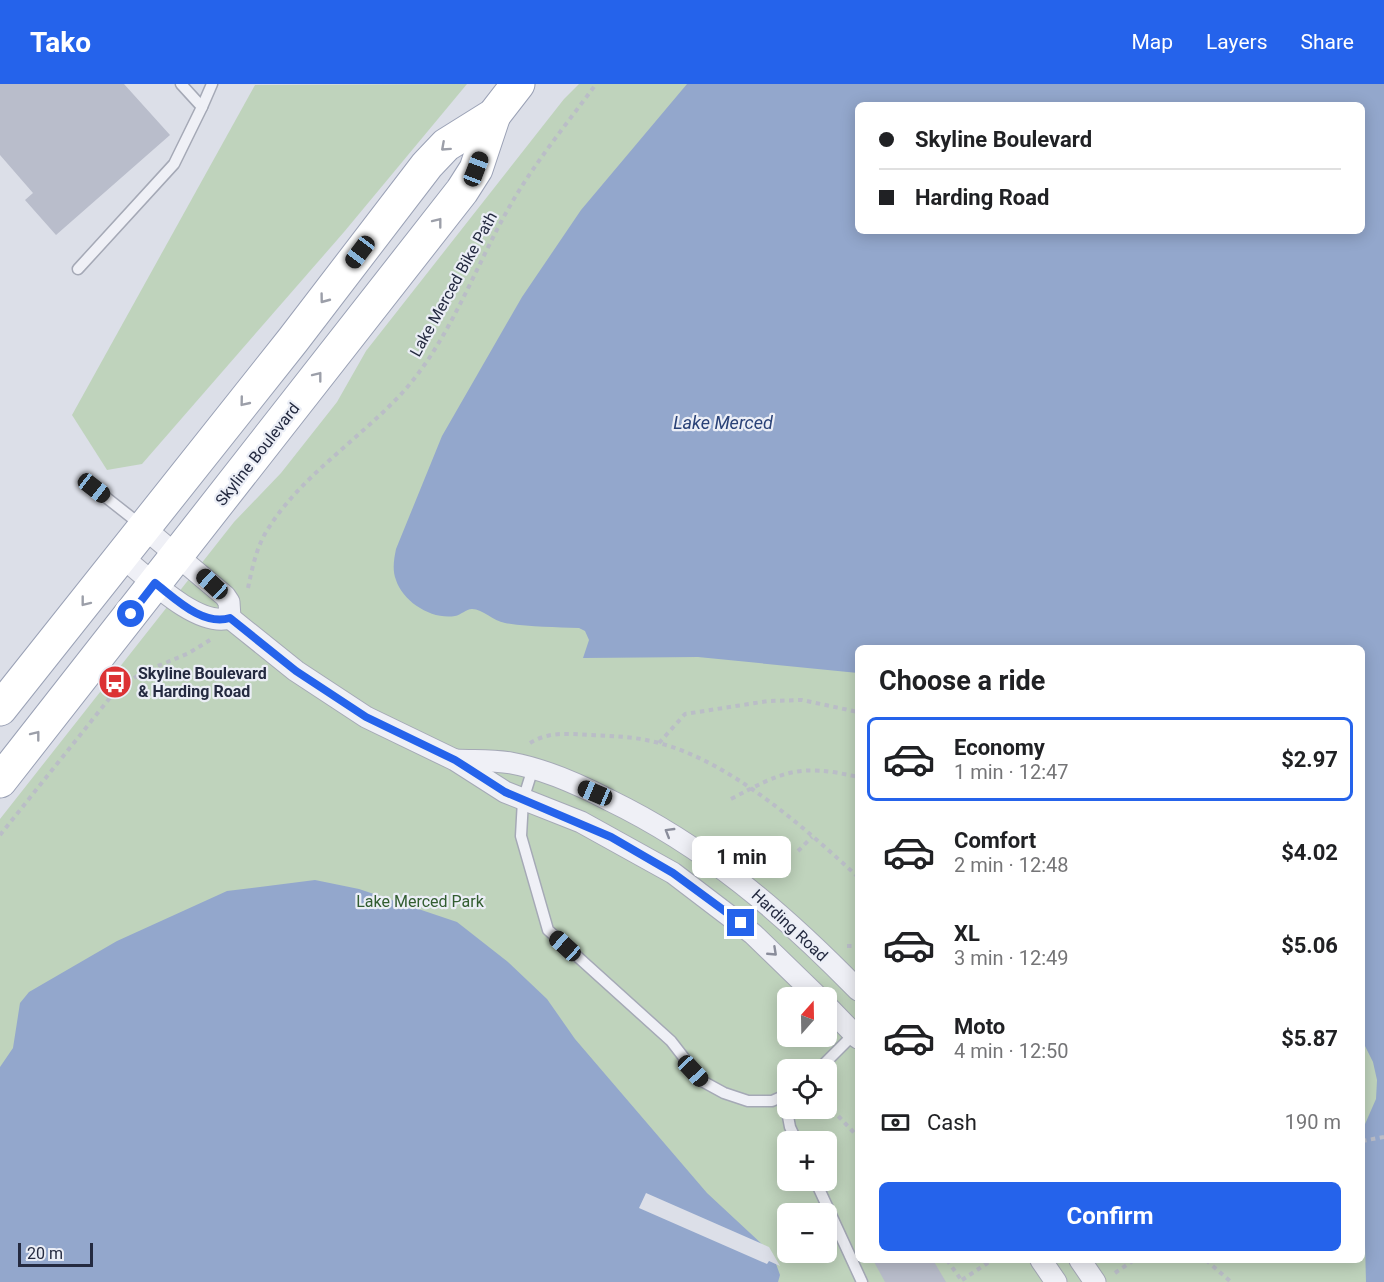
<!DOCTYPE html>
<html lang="en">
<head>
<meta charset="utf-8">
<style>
	body { margin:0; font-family:Roboto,sans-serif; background:#f6f6f6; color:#202124; height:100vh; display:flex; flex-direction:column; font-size:22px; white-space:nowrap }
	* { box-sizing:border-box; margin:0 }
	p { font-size:20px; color:#757577 }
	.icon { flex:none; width:33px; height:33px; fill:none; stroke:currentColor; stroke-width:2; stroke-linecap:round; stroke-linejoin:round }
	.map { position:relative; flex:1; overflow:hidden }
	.drawer { position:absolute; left:855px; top:561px; width:510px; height:618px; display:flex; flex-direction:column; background:#fff; border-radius:9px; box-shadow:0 3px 15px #0003 }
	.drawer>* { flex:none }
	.banner { position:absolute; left:855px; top:18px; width:510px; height:132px; border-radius:9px; box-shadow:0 3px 15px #0003; display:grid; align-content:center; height:132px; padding:0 24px; background:#fff }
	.needle { width:39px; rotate:20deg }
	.tools { position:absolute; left:777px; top:903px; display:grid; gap:12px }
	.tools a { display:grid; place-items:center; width:60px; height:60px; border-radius:9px; background:#fff; box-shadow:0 3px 15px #0003; font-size:30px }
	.scale { position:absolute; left:18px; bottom:15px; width:75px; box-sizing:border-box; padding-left:6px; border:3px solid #242a40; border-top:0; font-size:16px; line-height:21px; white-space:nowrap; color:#242a40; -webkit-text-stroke:4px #ebeef6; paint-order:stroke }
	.end { position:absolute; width:27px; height:27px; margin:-14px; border:8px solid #2563eb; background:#fff; box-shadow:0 0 0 3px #fff }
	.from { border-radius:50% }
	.bubble { position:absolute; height:42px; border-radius:9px; background:#fff; box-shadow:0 3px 15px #0003; font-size:20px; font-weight:700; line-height:42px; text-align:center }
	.car { position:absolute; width:18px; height:36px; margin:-18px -9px; border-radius:8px; box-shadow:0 0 4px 2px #0007; background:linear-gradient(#222 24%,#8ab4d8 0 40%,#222 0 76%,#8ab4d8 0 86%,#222 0) }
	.banner b { display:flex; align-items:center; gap:21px; height:57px; font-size:22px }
	.banner b+b { border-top:2px solid #e0e0e0 }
	.banner i { width:15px; height:15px; background:#202124 }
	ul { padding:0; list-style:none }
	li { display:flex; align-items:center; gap:18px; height:84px; margin:0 12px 9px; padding:0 12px; border:3px solid transparent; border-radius:9px }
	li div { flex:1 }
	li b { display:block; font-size:22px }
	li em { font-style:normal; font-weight:700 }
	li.current { border-color:#2563eb }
	li>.icon { width:54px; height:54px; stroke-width:1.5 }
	h2 { padding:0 24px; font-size:27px; line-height:72px }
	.pay { display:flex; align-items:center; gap:15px; height:66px; padding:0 24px; font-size:22px }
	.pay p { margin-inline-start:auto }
	.cta { display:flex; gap:12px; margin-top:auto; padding:12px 24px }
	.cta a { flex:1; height:69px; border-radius:9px; background:#2563eb; color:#fff; font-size:24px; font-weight:700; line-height:69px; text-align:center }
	header { display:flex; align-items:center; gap:36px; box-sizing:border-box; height:84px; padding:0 30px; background:#2563eb; color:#fff }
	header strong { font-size:28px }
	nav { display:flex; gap:33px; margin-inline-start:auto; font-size:21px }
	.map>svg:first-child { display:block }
	.green { fill:#bfd3bc; fill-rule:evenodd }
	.water { fill:#93a7cc; fill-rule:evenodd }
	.pier { fill:#dcdfe8 }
	.building { fill:#b9bdcb }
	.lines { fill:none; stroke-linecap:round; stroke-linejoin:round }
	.service-casing { stroke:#a5a9b6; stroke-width:13 }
	.minor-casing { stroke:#a5a9b6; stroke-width:23 }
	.primary-casing { stroke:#9aa1b5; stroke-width:35 }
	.path { stroke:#babdc7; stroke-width:4; stroke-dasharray:4.5 4.5; stroke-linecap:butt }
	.service { stroke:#eff0f6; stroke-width:10 }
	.minor { stroke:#eff0f6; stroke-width:21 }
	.primary { stroke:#fff; stroke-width:33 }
	.oneway { stroke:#9c9fa9 }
	.oneway2 { stroke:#8a8d9b }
	.route { stroke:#2563eb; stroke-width:8 }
	.labels { text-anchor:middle; stroke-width:4.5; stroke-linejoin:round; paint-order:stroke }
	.street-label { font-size:16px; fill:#242a40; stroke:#ebeef6 }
	.poi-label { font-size:16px; font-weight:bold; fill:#242a40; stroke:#ebeef6; text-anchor:start }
	.park-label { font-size:16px; fill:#325d30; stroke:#ebeef6 }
	.water-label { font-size:18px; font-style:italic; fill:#2a4277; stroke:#ebeef6 }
</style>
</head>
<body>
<header>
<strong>Tako</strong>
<nav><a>Map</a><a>Layers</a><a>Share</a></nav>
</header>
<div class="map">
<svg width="1384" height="1198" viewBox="0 0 1384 1198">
	<rect width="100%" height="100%" fill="#dcdfe8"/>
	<g class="green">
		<path d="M467 0 344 148 142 380 107 386 72 331 255 1Z"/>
		<path d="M579 0H1384V1198H0V735L234 438 281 389 337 318 366 267 564 15ZM858 21H1362V147H858ZM858 564H1362V1176H858ZM788 914H826V952H788ZM788 986H826V1024H788ZM788 1058H826V1096H788ZM788 1130H826V1168H788Z"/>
	</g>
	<g class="water">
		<path d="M687 0H1384V1198H1366L1362 1047 1376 1015 1377 996 1373 978 1362 956V564H858V589L698 573 583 574 589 556 585 547 579 544C555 543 529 543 505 539 493 537 483 525 472 525 466 525 461 531 455 532 432 536 403 518 396 496 392 486 394 475 396 465L442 352 522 213 581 126ZM858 21H1362V147H858Z"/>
		<path d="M315 796 359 805 457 838 508 878 547 915 575 955 707 1109 765 1163 775 1177 780 1191 778 1198H0V983L13 964 20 919 29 908 117 857 227 807Z"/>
	</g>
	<path class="pier" d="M646 1109 769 1163 780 1182 769 1177 767 1180 639 1124Z"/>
	<g class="building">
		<path d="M0 0H124L170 51 56 151 25 116 33 109 0 71Z"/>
		<path d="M873 1176H933L946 1198H885Z"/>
	</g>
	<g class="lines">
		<g class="service-casing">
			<g id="service">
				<path d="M202 23 212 0"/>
				<path d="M78 185 174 80 202 23 181 0"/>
				<path d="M94 404 141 441"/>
				<path d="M533 684 523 716 521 752 548 846 671 957 702 997 724 1009 748 1017H772L788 1010"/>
				<path d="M818 986 856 948"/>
				<path d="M784 1011 790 1043 797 1058"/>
				<path d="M815 1096 862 1198"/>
			</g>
		</g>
		<g class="minor-casing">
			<g id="minor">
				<path d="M143 443 225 512 229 518 230 534"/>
				<path d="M121 472C146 492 197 544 230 534"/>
				<path d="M230 534 296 587 366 633 455 676 505 708 581 738 673 789 753 850 819 914"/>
				<path d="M456 676C474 677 493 676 511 679 545 685 578 700 609 716 706 763 783 829 858 906"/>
				<path d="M826 921 858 954"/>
				<path d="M1041 1176 1056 1198"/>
				<path d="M1080 1176 1095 1198"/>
			</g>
		</g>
		<g class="primary-casing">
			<g id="primary">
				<path d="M0 625 293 256 427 81 446 61 494 31 518 0"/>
				<path d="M0 697 462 107 476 85 494 31"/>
			</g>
		</g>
		<g class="path">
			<path d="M248 504C252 485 256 465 266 448 300 392 359 356 403 308 449 257 474 186 507 127 532 82 566 41 596 0"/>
			<path d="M530 659C549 647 569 650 591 651 615 652 637 653 659 659 731 678 805 744 858 793"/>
			<path d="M659 659 685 630 768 617 802 616 858 628"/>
			<path d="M731 715C782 688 798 679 858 693"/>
			<path d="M0 751 113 610 141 589 189 569 210 556"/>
			<path d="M798 767 812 753"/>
			<path d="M847 862H858"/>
			<path d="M826 1019 858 1053"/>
			<path d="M1362 1057 1384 1053"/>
			<path d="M947 1176 962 1197"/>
			<path d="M1206 1176 1231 1198"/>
			<path d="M1115 1189 1134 1176"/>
			<path d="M962 1196 992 1176"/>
		</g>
		<use href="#service" class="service"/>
		<use href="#minor" class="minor"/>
		<use href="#primary" class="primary"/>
	</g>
	<defs><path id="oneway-chevron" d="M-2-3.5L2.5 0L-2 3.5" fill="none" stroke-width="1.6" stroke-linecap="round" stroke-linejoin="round" transform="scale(1.5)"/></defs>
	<g class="oneway">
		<use href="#oneway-chevron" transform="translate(445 63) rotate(138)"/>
		<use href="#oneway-chevron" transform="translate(438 138) rotate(-52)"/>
		<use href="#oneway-chevron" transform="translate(324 215) rotate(127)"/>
		<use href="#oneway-chevron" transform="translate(318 292) rotate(-52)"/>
		<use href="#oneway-chevron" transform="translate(244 318) rotate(129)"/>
		<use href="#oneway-chevron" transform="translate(85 518) rotate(128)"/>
		<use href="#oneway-chevron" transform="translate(36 651) rotate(-52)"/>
	</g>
	<g class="oneway2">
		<use href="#oneway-chevron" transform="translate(669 748) rotate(-149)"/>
		<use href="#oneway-chevron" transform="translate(773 868) rotate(43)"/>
	</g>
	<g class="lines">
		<path class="route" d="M131 530 155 499C176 515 202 542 230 534L296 587 366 633 455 676 505 708 611 753 673 789 741 839"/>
	</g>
	<defs>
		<g id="bus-disc" transform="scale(1.725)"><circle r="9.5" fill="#dc3234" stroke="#ebeef6"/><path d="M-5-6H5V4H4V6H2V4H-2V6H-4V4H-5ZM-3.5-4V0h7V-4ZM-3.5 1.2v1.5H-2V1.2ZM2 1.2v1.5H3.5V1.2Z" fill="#fff"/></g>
	</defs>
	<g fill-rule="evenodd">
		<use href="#bus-disc" x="115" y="598"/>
	</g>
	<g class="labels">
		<g class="street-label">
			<text transform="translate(453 200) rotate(-61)" y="6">Lake Merced Bike Path</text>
			<text transform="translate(257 370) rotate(-52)" y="6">Skyline Boulevard</text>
			<text transform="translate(790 841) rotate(43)" y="6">Harding Road</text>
		</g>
		<g class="poi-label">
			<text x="138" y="595">Skyline Boulevard<tspan x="138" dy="18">&amp; Harding Road</tspan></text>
		</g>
		<g class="park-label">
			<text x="420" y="823">Lake Merced Park</text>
		</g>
		<g class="water-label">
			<text x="723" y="345">Lake Merced</text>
		</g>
	</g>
</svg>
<div class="tools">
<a><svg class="needle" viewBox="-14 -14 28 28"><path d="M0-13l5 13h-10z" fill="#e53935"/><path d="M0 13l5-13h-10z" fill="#757577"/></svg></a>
<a><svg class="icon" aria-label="locate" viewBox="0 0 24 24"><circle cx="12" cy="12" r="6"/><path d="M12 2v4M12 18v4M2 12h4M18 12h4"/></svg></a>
<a>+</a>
<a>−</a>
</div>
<div class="scale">20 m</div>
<i class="end from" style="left:131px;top:530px"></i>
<i class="end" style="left:741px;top:839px"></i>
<div class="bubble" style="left:692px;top:752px;width:99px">1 min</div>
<i class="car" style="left:476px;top:85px;rotate:21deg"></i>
<i class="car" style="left:360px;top:168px;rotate:217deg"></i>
<i class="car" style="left:94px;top:404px;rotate:128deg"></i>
<i class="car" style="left:212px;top:500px;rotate:313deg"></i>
<i class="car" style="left:595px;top:709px;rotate:293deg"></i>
<i class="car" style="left:565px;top:862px;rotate:312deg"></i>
<i class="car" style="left:693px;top:987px;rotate:137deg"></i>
<div class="banner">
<b><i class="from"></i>Skyline Boulevard</b>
<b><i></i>Harding Road</b>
</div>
<section class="drawer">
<h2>Choose a ride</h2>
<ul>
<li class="current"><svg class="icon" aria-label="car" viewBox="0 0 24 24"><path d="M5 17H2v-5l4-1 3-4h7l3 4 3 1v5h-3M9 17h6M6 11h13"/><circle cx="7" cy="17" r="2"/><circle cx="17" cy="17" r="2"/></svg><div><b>Economy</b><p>1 min · 12:47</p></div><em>$2.97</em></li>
<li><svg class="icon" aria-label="car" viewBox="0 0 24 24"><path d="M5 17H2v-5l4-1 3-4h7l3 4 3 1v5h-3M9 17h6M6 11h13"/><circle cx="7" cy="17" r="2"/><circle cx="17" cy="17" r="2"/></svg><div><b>Comfort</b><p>2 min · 12:48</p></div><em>$4.02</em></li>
<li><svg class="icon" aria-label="car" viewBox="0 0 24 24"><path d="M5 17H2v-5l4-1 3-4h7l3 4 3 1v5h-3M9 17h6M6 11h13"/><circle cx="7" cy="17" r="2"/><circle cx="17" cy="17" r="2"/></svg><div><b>XL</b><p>3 min · 12:49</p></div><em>$5.06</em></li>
<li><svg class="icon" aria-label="car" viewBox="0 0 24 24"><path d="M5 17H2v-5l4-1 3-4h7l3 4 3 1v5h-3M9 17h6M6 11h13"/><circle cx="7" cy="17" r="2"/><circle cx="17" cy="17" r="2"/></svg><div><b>Moto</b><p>4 min · 12:50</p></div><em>$5.87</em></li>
</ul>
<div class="pay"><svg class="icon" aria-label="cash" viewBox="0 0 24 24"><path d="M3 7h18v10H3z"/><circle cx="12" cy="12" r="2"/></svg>Cash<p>190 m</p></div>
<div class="cta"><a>Confirm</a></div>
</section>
</div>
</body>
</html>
